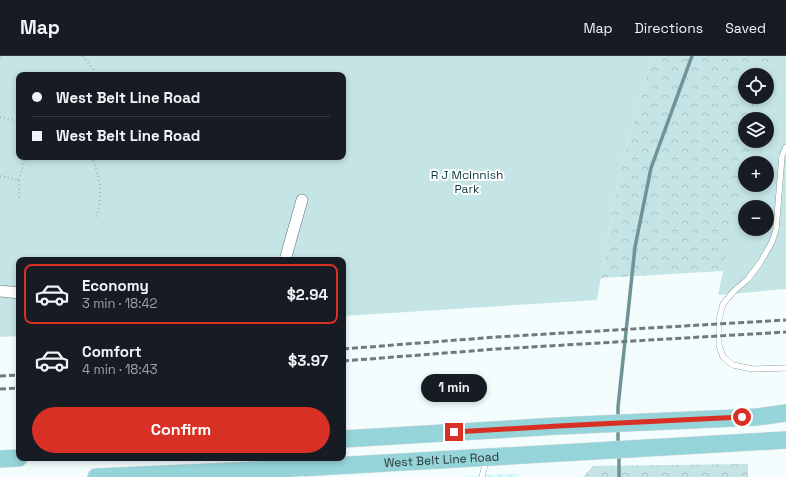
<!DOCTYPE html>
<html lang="en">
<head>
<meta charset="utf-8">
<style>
	body { margin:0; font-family:"Space Grotesk",sans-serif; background:#20242c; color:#f1f3f6; height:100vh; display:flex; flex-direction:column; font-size:15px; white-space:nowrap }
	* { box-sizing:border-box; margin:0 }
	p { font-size:13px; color:#9ea1a6 }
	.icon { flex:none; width:22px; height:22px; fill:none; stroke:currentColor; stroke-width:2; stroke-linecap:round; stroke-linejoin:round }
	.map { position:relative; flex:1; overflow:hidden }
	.drawer { position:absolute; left:16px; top:201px; width:330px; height:204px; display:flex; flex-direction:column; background:#171b24; border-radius:8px; box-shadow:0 2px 6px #0003 }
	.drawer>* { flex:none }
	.banner { position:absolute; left:16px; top:16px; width:330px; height:88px; border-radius:8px; box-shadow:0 2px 6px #0003; display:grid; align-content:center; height:88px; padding:0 16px; background:#171b24 }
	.fabs { position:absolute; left:738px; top:12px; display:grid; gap:8px }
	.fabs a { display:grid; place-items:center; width:36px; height:36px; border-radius:50%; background:#171b24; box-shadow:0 2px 6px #0003; font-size:20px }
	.end { position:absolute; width:18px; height:18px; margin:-9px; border:5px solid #d93025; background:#fff; box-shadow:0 0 0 2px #fff }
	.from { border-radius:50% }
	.bubble { position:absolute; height:28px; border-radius:14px; background:#171b24; box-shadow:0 2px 6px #0003; font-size:13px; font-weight:700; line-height:28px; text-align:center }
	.banner b { display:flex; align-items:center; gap:14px; height:38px; font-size:15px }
	.banner b+b { border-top:1px solid #363941 }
	.banner i { width:10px; height:10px; background:#f1f3f6 }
	ul { padding:7px 0 0; list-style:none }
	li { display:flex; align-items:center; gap:12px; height:60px; margin:0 8px 6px; padding:0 8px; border:2px solid transparent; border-radius:8px }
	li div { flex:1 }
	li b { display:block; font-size:15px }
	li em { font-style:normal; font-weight:700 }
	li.on { border-color:#d93025 }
	li>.icon { width:36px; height:36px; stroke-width:1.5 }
	.button { display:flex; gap:8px; margin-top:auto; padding:8px 16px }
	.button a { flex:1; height:46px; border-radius:24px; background:#d93025; color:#fff; font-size:16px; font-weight:700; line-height:46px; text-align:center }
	header { display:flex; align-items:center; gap:24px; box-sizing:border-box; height:56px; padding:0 20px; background:#171b24; border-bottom:1px solid #363941 }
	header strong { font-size:19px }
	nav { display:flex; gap:22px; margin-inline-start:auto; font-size:14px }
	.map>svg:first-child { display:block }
	.industrial { fill:url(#industrial-furrows) }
	.forest { fill:url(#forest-crowns) }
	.park { fill:#c5e4e6; fill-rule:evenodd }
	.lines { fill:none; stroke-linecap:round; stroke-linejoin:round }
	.stream { stroke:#6e9497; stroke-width:3.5 }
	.service-casing { stroke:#5d7576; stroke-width:6 }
	.minor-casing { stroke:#5d7576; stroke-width:12 }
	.primary-casing { stroke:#d8dada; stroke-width:18 }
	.path { stroke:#aab4b5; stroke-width:2; stroke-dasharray:1 3; stroke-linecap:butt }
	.service { stroke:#fff; stroke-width:5.5 }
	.minor { stroke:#fff; stroke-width:11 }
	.primary { stroke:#95d4d9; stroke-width:17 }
	.rail { stroke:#707a7b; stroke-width:3; stroke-dasharray:6 3; stroke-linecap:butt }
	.route { stroke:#d93025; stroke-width:5 }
	.labels { text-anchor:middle; stroke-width:4; stroke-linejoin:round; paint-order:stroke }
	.park-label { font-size:12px; fill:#0b3b3f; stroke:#fff }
	.street-label { font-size:12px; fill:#293334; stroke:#fff }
</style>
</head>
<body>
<header>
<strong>Map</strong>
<nav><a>Map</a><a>Directions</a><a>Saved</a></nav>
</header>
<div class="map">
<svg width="786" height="421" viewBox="0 0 786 421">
	<defs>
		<pattern id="industrial-furrows" width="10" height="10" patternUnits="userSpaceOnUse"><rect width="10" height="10" fill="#d7fcff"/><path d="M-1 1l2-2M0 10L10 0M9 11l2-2" fill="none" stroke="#b9d8db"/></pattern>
		<pattern id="forest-crowns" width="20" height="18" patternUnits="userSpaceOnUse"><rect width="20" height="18" fill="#c5e4e6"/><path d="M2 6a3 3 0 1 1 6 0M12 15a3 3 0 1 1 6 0" fill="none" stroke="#a9c4c6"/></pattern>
	</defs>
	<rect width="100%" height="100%" fill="#f3fdfe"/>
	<path class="industrial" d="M519 417 518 421H461Z"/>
	<g class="forest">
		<path d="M652 0H776L767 19H745V41H766L761 63H745V85H755L750 107H745V126L723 215 601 222 619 117Z"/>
		<path d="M748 408V421H583L593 410Z"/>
	</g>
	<g class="park">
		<path d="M0 0H652L619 117 597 244 343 260V204H19V280L0 281ZM19 19H343V101H19Z"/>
		<path d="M770 0H786V233L718 239 745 114V129H767V107H747L751 85H767V63H756L761 41H767V19H766ZM745 151H767V173H745Z"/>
	</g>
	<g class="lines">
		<g class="stream">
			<path d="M618 363V351L635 191 651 112 692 0"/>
			<path d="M618 372V389"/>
			<path d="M619 398V421"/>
		</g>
		<g class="service-casing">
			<g id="service">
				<path d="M786 91 782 100 776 174 772 186 760 207 748 223 734 235 723 248 719 263V289L723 301 733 309 752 313 786 312"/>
				<path d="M482 421 486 404"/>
			</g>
		</g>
		<g class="minor-casing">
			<g id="minor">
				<path d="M285 204 302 144"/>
				<path d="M0 235 19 237"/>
				<path d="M298 402 299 421"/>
			</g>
		</g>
		<g class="primary-casing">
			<g id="primary">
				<path d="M343 383 558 370 757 361 786 357"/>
				<path d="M0 403 19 402"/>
				<path id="s1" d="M96 421 299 412 786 384"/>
			</g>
		</g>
		<g class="path">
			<path d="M83 0 93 13 95 19"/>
			<path d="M0 2 2 0"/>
			<path d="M0 61 19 65"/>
			<path d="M92 101C97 114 101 128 100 142 100 148 98 155 96 161"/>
			<path d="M0 120 19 124V144"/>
			<path d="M19 124 25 101"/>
		</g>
		<use href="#service" class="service"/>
		<use href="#minor" class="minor"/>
		<use href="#primary" class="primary"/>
		<g class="rail">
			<path d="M343 293 496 281 786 264"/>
			<path d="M343 305 497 293 786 276"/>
			<path d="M0 320 19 319"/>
			<path d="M0 333 19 332"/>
		</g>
	</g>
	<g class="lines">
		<path class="route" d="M454 376 558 370 742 361"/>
	</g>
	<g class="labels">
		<g class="park-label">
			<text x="467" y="123">R J McInnish<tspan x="467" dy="14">Park</tspan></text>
		</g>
		<g class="street-label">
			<text dy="4" stroke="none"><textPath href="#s1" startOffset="346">West Belt Line Road</textPath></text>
		</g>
	</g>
</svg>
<div class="fabs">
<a><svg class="icon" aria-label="locate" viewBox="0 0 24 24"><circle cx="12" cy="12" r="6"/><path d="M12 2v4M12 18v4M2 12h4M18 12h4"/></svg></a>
<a><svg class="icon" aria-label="layers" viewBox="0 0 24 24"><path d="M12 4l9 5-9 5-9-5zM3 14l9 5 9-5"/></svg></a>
<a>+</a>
<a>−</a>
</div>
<i class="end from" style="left:742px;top:361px"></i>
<i class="end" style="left:454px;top:376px"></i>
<div class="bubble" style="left:421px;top:318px;width:66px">1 min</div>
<div class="banner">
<b><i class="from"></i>West Belt Line Road</b>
<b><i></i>West Belt Line Road</b>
</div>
<section class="drawer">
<ul>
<li class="on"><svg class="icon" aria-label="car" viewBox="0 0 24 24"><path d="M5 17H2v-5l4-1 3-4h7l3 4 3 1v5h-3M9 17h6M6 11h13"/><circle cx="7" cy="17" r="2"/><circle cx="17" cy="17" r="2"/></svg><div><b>Economy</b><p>3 min · 18:42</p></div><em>$2.94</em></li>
<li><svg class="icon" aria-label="car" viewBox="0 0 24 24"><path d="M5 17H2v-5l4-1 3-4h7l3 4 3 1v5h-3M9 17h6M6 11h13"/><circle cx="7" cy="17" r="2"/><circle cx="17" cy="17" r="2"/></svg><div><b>Comfort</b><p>4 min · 18:43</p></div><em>$3.97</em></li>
</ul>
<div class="button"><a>Confirm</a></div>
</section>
</div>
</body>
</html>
